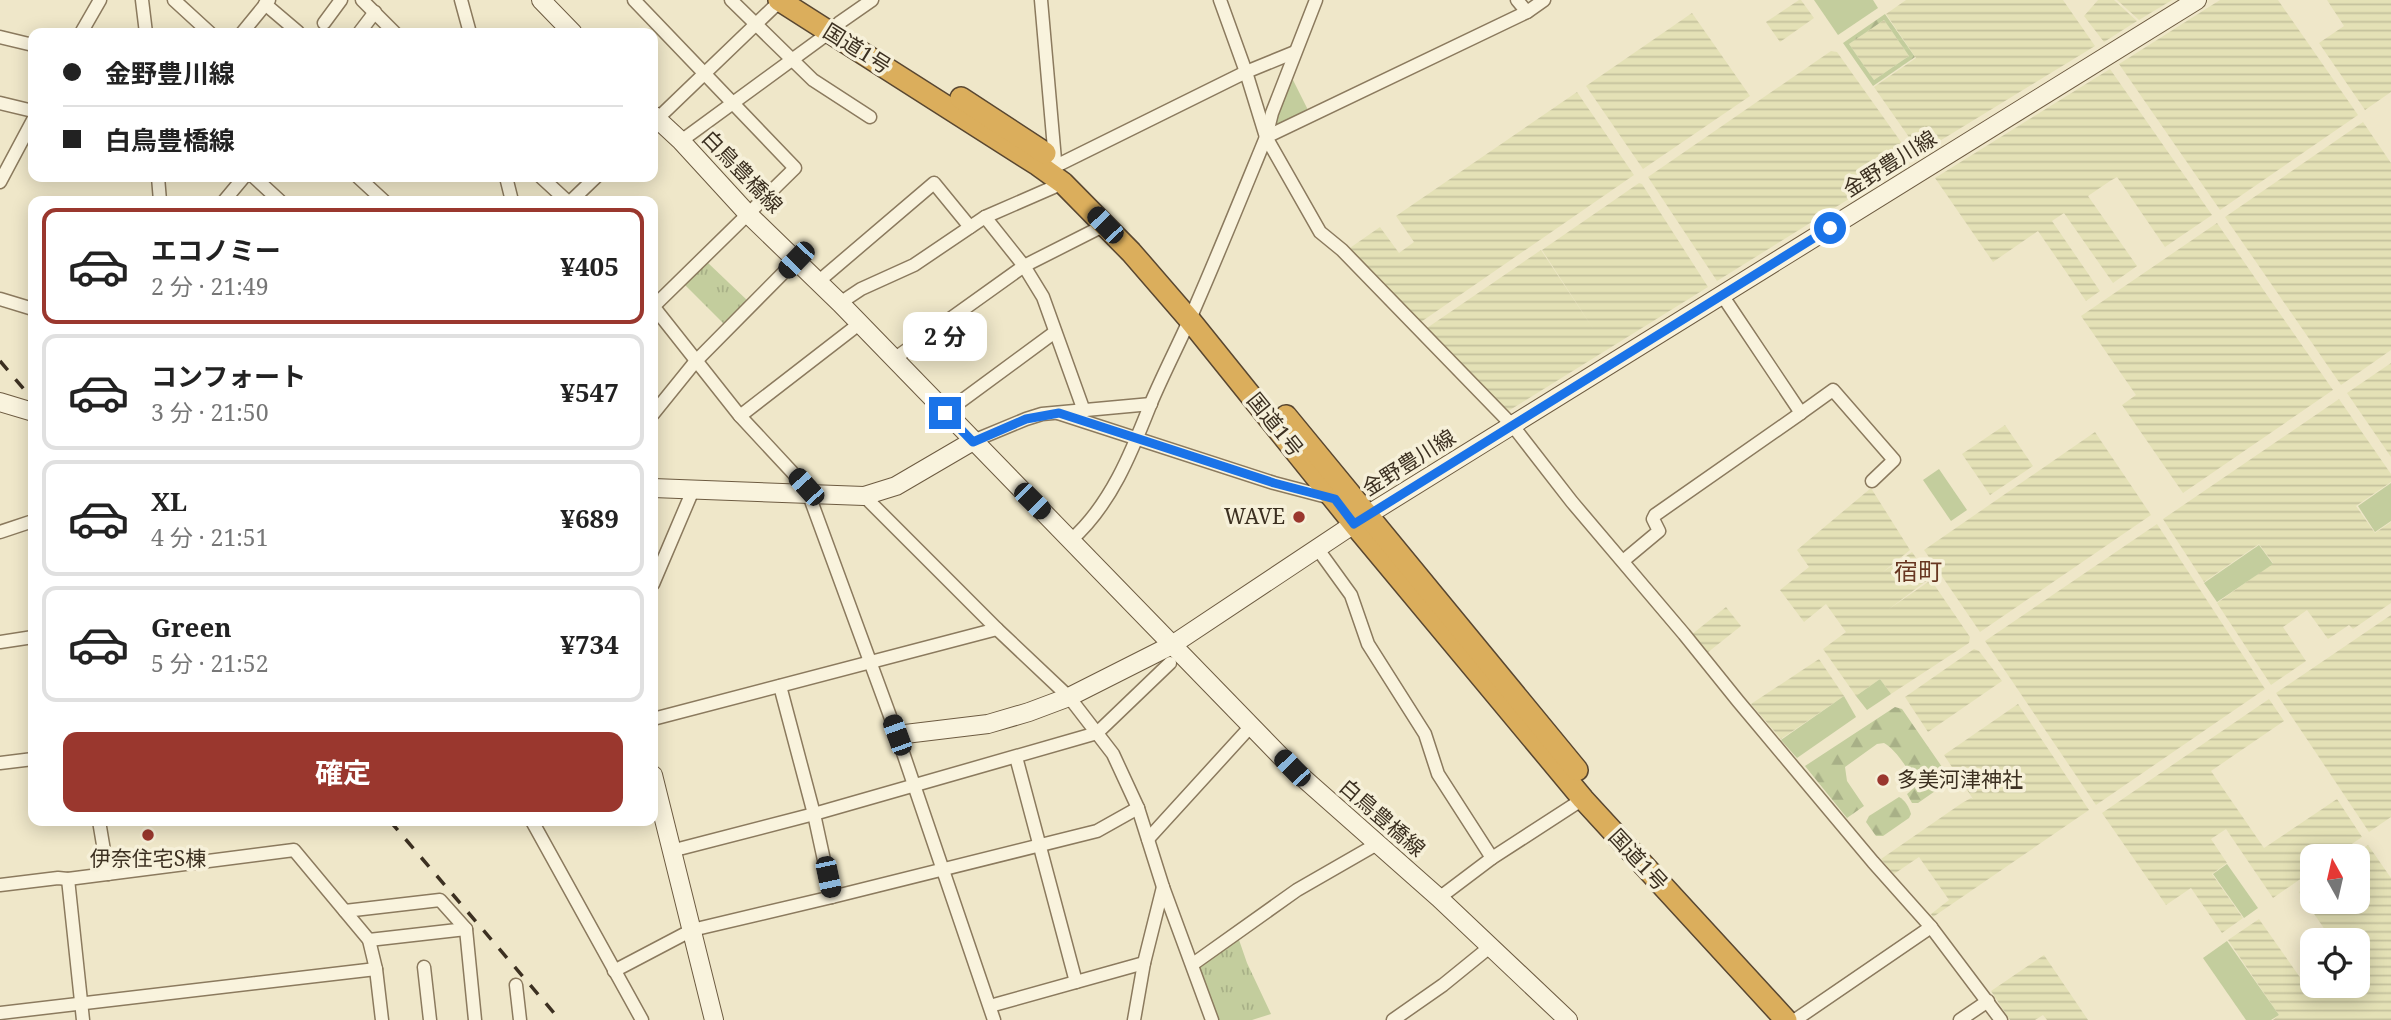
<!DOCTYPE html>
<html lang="ja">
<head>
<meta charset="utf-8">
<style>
	body { margin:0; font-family:"Noto Serif","Noto Sans JP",serif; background:#f6f6f6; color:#222; height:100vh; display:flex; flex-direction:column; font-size:26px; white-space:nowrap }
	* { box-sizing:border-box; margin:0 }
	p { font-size:23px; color:#767676 }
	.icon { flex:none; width:38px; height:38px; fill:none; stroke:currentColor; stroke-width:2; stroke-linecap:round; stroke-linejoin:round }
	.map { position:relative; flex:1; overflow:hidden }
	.drawer { position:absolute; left:28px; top:196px; width:630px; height:630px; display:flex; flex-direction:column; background:#fff; border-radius:14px; box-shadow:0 4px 18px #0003 }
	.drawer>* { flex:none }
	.hud { position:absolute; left:28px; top:28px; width:630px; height:154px; border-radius:14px; box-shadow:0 4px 18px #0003; display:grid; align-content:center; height:154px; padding:0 35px; background:#fff }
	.needle { width:46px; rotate:352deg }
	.fabs { position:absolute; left:2300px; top:844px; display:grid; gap:14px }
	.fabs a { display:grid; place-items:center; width:70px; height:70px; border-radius:14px; background:#fff; box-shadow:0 4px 18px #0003; font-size:35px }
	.end { position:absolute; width:32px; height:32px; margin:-16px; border:9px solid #1a73e8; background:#fff; box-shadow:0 0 0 4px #fff }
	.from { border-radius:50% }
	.bubble { position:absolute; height:49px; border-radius:14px; background:#fff; box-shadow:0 4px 18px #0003; font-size:23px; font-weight:700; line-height:49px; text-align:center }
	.car { position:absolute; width:21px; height:42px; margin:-21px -10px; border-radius:9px; box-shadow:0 0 5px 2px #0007; background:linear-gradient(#222 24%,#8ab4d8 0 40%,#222 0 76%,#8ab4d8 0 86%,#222 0) }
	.hud b { display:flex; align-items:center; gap:24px; height:66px; font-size:26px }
	.hud b+b { border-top:2px solid #e0e0e0 }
	.hud i { width:18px; height:18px; background:#222 }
	ul { padding:12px 0 0; list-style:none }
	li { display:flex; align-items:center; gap:21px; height:116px; margin:0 14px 10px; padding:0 21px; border:4px solid #e0e0e0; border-radius:14px }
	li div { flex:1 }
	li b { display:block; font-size:26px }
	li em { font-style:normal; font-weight:700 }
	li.on { border-color:#9a372e }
	li>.icon { width:63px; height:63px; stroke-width:1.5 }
	.cta { display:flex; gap:14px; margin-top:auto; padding:14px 35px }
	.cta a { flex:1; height:80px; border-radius:14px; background:#9a372e; color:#fff; font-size:28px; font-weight:700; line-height:80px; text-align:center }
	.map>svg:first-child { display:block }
	.farmland { fill:url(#farmland-rules) }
	.grass { fill:#c3cd9d }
	.forest { fill:url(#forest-firs); fill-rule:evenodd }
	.park { fill:url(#park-tufts) }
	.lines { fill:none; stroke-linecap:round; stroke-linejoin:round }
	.street-casing { stroke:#8b7a5e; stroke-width:15 }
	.secondary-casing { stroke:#6d5b41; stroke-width:20 }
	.highway-casing { stroke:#594731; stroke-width:24 }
	.street { stroke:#f9f3dd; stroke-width:12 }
	.secondary { stroke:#f9f3dd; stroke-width:18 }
	.highway { stroke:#dbae5c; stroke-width:21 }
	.rail { stroke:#3c3021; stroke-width:3.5; stroke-dasharray:12 12; stroke-linecap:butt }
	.route { stroke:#1a73e8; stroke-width:9 }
	.poi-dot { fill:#9a372e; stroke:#f6f0d9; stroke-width:2.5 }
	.labels { text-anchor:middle; stroke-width:7; stroke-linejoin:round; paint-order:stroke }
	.street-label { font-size:21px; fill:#3c3021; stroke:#f6f0d9 }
	.poi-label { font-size:21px; fill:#3c3021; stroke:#f6f0d9; text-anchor:end }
	.quarter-label { font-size:24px; fill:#683621; stroke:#f6f0d9 }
</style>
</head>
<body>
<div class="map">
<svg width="2391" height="1020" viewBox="0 0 2391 1020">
	<defs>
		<pattern id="farmland-rules" width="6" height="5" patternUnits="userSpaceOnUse" patternTransform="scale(1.75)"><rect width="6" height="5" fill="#e4e1b6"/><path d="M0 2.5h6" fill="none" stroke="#c4c19c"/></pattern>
		<pattern id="forest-firs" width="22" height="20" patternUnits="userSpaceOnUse" patternTransform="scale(1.75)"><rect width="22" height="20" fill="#c3cd9d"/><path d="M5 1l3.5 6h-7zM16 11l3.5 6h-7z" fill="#a8b087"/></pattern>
		<pattern id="park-tufts" width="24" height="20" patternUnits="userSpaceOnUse" patternTransform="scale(1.75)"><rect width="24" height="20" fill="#c3cd9d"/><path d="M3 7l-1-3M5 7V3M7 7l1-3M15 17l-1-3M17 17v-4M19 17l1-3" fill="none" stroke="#a8b087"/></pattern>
	</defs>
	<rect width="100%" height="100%" fill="#efe7c9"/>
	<g class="farmland">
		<path d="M1799 0H1801L1814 18 1780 42 1766 22Z"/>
		<path d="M1906 0H2063L2095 46 1920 153 1874 87 1916 58 1886 14Z"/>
		<path d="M2098 0H2114L2137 21 2104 42 2084 16Z"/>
		<path d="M2117 0H2172L2139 20Z"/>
		<path d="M2220 0H2278L2358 115 2220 210 2119 64Z"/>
		<path d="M2327 0H2391V92L2365 110 2319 43 2344 26Z"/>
		<path d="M1692 13 1750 96 1643 169 1586 86Z"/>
		<path d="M1884 20 1909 56 1874 80 1849 44Z"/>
		<path d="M1831 51 1837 52 1911 156 1910 161 1717 281 1648 177Z"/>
		<path d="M2110 69 2212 215 2165 247 2117 177 2110 181 2088 196 2137 266 2113 283 2064 213 2052 221 2100 291 2086 301 2038 231 1993 262 1935 178Z"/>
		<path d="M1577 92 1634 175 1418 324 1347 250 1380 227 1399 253 1414 242 1396 216Z"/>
		<path d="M2363 122 2391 163V350L2341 385 2225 217Z"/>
		<path d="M1639 183 1642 184 1708 287 1505 413 1424 330 1541 250 1594 330 1542 250Z"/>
		<path d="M2217 223 2333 390 2183 493 2122 405 2136 395 2081 316Z"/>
		<path d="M2391 363V457L2347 393Z"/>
		<path d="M2339 399 2391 474V482L2356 506 2375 533 2391 522V603L2353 629 2349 625 2328 639 2307 610 2283 627 2306 661 2271 685 2217 603 2273 563 2259 544 2204 582 2163 519Z"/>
		<path d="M2005 425 2033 466 1990 495 1962 454Z"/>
		<path d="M2095 432 2151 515 1980 632 1924 550Z"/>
		<path d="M1871 488 1910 550 1883 572 1912 552 1930 578 1889 609 1931 580 1970 637 1969 643 1891 694 1880 679 1856 696 1823 649 1846 632 1826 604 1804 622 1780 590 1809 567 1797 550Z"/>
		<path d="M2157 524 2265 689 2096 805 1985 641Z"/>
		<path d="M1726 607 1741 626 1707 653 1691 635Z"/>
		<path d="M2391 615V817L2369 832 2276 693Z"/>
		<path d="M1974 649 1979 651 2002 681 1928 732 1905 697Z"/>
		<path d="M1819 659 1844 696 1781 739 1751 704Z"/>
		<path d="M2269 699 2284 721 2211 771 2264 848 2337 799 2362 837 2334 856H2312V871L2273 898 2226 829 2211 839 2227 863 2212 874 2243 918 2222 933 2191 888 2166 905 2102 813Z"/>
		<path d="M2018 704 2089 810 1933 917 1931 914 1949 900 1919 857 1894 874 1881 859 1962 803 1971 798 1973 799 1944 755Z"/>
		<path d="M2368 845 2391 878V1020H2273L2279 1015 2228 940 2259 919 2311 993 2323 985H2357V940H2332L2299 892 2312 883V901H2357V856H2351Z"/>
		<path d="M2044 955 2088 1020H2047L2043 1015 2035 1020H2010L1991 991Z"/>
	</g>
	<g class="grass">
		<path d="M1814 0H1873L1878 8 1838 35Z"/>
		<path d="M1291 76 1308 110 1276 125 1274 123Z"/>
		<path d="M1939 469 1967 510 1951 521 1923 480Z"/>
		<path d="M2391 483V521L2375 532 2358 506Z"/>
		<path d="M2259 545 2273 564 2217 602 2204 583Z"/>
		<path d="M1880 679 1891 694 1867 710 1856 696Z"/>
		<path d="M1844 696 1856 717 1797 758 1781 740Z"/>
		<path d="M2227 864 2258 908 2244 918 2213 874Z"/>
		<path d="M2227 941 2279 1015 2271 1020H2246L2203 958Z"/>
	</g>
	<g class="forest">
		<path d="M1885 14 1915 57 1873 86 1843 43ZM1884 20 1909 56 1874 80 1849 44Z"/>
		<path d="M1895 707 1902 709 1951 780 1918 803H1912L1907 794 1914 788C1913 773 1896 750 1884 743L1877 744 1845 767 1847 781 1864 806 1847 818 1805 766Z"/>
		<path d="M1899 797C1905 800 1909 807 1911 814L1909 818 1883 836H1876L1866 822 1869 816Z"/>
	</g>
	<g class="park">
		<path d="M706 261 749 302 726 326 683 283Z"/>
		<path d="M1238 937 1247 963 1271 1014 1252 1020H1217L1199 967Z"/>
	</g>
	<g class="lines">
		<g class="street-casing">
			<g id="street">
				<path d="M142 0 146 33"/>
				<path d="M174 0 210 33"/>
				<path d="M362 0 395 33"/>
				<path d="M461 0 470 33"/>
				<path d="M634 0 795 168 653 307"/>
				<path d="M731 0 813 80 870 117"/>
				<path d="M1041 0 1055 160"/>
				<path d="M1220 0 1246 72 1266 137 1320 232 1342 250 1513 426 1572 502 1684 634 1738 701 1873 862 1931 927 2001 1020"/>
				<path d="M1517 0 1527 12"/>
				<path d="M265 4 298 32"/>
				<path d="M324 23 341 0"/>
				<path d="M839 23 872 0"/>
				<path d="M81 33 100 0"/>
				<path d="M242 33 269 0"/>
				<path d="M359 33 375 12"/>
				<path d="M0 37 33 45"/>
				<path d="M0 103 33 111"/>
				<path d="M653 123 780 1"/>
				<path d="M1266 137 1527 12 1544 0"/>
				<path d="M681 141 830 32"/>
				<path d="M1060 164 1246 72 1295 52"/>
				<path d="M158 177 160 201"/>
				<path d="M254 177 280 201"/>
				<path d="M358 177 384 201"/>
				<path d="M506 177 512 201"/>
				<path d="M541 177 567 201"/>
				<path d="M0 182 33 120"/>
				<path d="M224 201 244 177"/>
				<path d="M571 201 596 177"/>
				<path d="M985 217 1024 266 1043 297 1084 411"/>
				<path d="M819 281 934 183 970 227"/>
				<path d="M1722 295 1801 413 1833 390 1894 460 1872 481"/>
				<path d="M0 299 33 309"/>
				<path d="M840 303 861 289 914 265 985 217 1063 183"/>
				<path d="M653 306 740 416 806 487 897 735 994 1020"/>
				<path d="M894 359 1024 266 1105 225"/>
				<path d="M945 413 1055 332"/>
				<path d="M1058 413 1274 483 1331 498"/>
				<path d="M653 414 695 362 796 260"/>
				<path d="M740 416 859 324"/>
				<path d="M973 441 1026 419 1042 414 1151 404"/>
				<path d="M864 496 997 629 1069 697 1113 754 1138 808 1163 887 1212 1020"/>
				<path d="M0 532 33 521"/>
				<path d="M1071 540C1111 505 1132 451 1151 403 1165 370 1182 338 1196 305 1220 250 1243 193 1266 137L1272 113 1316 0"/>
				<path d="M1317 548 1351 595 1368 644 1425 734 1438 774 1492 858"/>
				<path d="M1623 561 1659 531 1653 519 1655 515 1801 413"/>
				<path d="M653 584 693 490"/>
				<path d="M0 642 33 637"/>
				<path d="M780 686 814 814 832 897"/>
				<path d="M653 719 997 629"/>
				<path d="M1016 757 1076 982"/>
				<path d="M0 763 33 759"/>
				<path d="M99 821 108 874"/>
				<path d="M532 821 642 1020"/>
				<path d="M1148 839 1251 726"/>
				<path d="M671 851 814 814 1097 733 1170 663"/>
				<path d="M68 879 83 1020"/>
				<path d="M0 885 58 878 68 879 294 850 369 940 376 969 382 1020"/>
				<path d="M1439 898 1492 858 1583 799"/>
				<path d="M345 911 440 900 466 929 475 1020"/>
				<path d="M369 940 466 929"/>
				<path d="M1193 964 1297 890 1377 844"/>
				<path d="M424 967 430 1020"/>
				<path d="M614 971 692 930 832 897 1097 831 1138 808"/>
				<path d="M516 985 520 1020"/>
				<path d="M990 1006 1144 963"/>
				<path d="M0 1013 376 969"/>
				<path d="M1798 1018 1931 927"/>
				<path d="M1134 1020 1144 963 1163 887"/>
				<path d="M1393 1020 1443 985 1491 946"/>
				<path d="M1960 1020 1988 1001"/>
			</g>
		</g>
		<g class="secondary-casing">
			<g id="secondary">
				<path d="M541 0 573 33"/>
				<path d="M653 115 681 141 747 213 840 303 1292 768 1439 898 1568 1020"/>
				<path d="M0 402 33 412"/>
				<path d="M653 488 864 496 896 486 973 441"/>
				<path d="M897 735 988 724 1029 712 1069 697 1172 645 1369 514 2197 0"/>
				<path d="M653 775 714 1020"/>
			</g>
		</g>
		<g class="highway-casing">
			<g id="highway">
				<path d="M779 0 1038 165 1063 183 1131 252 1189 319 1354 524 1583 799 1786 1020"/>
				<path d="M961 98 1045 153"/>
				<path d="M1286 416 1577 770"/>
			</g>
		</g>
		<use href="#street" class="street"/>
		<use href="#secondary" class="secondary"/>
		<use href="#highway" class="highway"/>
		<g class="rail">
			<path d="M0 361 33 400"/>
			<path d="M390 821 560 1020"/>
		</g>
	</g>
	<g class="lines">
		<path class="route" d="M945 413 973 442 1026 419 1059 413 1274 483 1335 499 1354 524 1830 228"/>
	</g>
	<g class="poi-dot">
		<circle cx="1299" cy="517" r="7"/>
		<circle cx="1883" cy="780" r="7"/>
		<circle cx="148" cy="835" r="7"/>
	</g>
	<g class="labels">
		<g class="street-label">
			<text transform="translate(857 49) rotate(32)" y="7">国道1号</text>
			<text transform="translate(1890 164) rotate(-32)" y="7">金野豊川線</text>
			<text transform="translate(742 172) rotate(46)" y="7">白鳥豊橋線</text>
			<text transform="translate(1275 425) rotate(51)" y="7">国道1号</text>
			<text transform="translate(1409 463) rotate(-32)" y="7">金野豊川線</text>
			<text transform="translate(1382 818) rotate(41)" y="7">白鳥豊橋線</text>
			<text transform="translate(1638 860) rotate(47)" y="7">国道1号</text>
		</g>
		<g class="poi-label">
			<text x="1285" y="524">WAVE</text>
			<text x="1897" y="787" text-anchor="start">多美河津神社</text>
			<text x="148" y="866" text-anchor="middle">伊奈住宅S棟</text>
		</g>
		<g class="quarter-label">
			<text x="1918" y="580">宿町</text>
		</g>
	</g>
</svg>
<div class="fabs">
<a><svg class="needle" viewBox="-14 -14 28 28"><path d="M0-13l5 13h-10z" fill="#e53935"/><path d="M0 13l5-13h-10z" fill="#767676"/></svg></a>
<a><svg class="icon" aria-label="locate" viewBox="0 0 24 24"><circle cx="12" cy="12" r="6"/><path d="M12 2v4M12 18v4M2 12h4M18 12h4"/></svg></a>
</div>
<i class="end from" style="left:1830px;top:228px"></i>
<i class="end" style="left:945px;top:413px"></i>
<div class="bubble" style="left:903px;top:312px;width:84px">2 分</div>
<i class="car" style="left:1105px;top:225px;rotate:316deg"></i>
<i class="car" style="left:796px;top:260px;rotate:224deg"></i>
<i class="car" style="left:806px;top:487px;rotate:318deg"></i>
<i class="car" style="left:1032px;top:501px;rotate:135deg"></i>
<i class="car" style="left:897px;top:735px;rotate:340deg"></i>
<i class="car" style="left:1292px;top:768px;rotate:316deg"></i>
<i class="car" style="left:828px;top:877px;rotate:168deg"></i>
<div class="hud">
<b><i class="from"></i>金野豊川線</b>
<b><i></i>白鳥豊橋線</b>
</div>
<section class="drawer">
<ul>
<li class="on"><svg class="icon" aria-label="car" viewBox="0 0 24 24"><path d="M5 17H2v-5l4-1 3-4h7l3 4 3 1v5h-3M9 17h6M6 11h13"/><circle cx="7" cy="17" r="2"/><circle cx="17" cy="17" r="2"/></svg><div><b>エコノミー</b><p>2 分 · 21:49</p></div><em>¥405</em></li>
<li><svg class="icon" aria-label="car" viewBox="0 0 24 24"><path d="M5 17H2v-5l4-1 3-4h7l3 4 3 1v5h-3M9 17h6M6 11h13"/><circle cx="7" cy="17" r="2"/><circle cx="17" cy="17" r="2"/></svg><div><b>コンフォート</b><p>3 分 · 21:50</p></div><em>¥547</em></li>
<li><svg class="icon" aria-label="car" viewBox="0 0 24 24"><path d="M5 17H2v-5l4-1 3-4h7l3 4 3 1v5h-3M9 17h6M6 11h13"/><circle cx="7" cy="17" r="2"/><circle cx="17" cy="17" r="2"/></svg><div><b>XL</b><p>4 分 · 21:51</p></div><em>¥689</em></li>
<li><svg class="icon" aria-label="car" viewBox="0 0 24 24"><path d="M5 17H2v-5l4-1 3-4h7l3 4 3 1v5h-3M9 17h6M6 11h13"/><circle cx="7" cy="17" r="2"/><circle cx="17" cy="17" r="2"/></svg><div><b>Green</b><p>5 分 · 21:52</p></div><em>¥734</em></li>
</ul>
<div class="cta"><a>確定</a></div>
</section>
</div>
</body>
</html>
